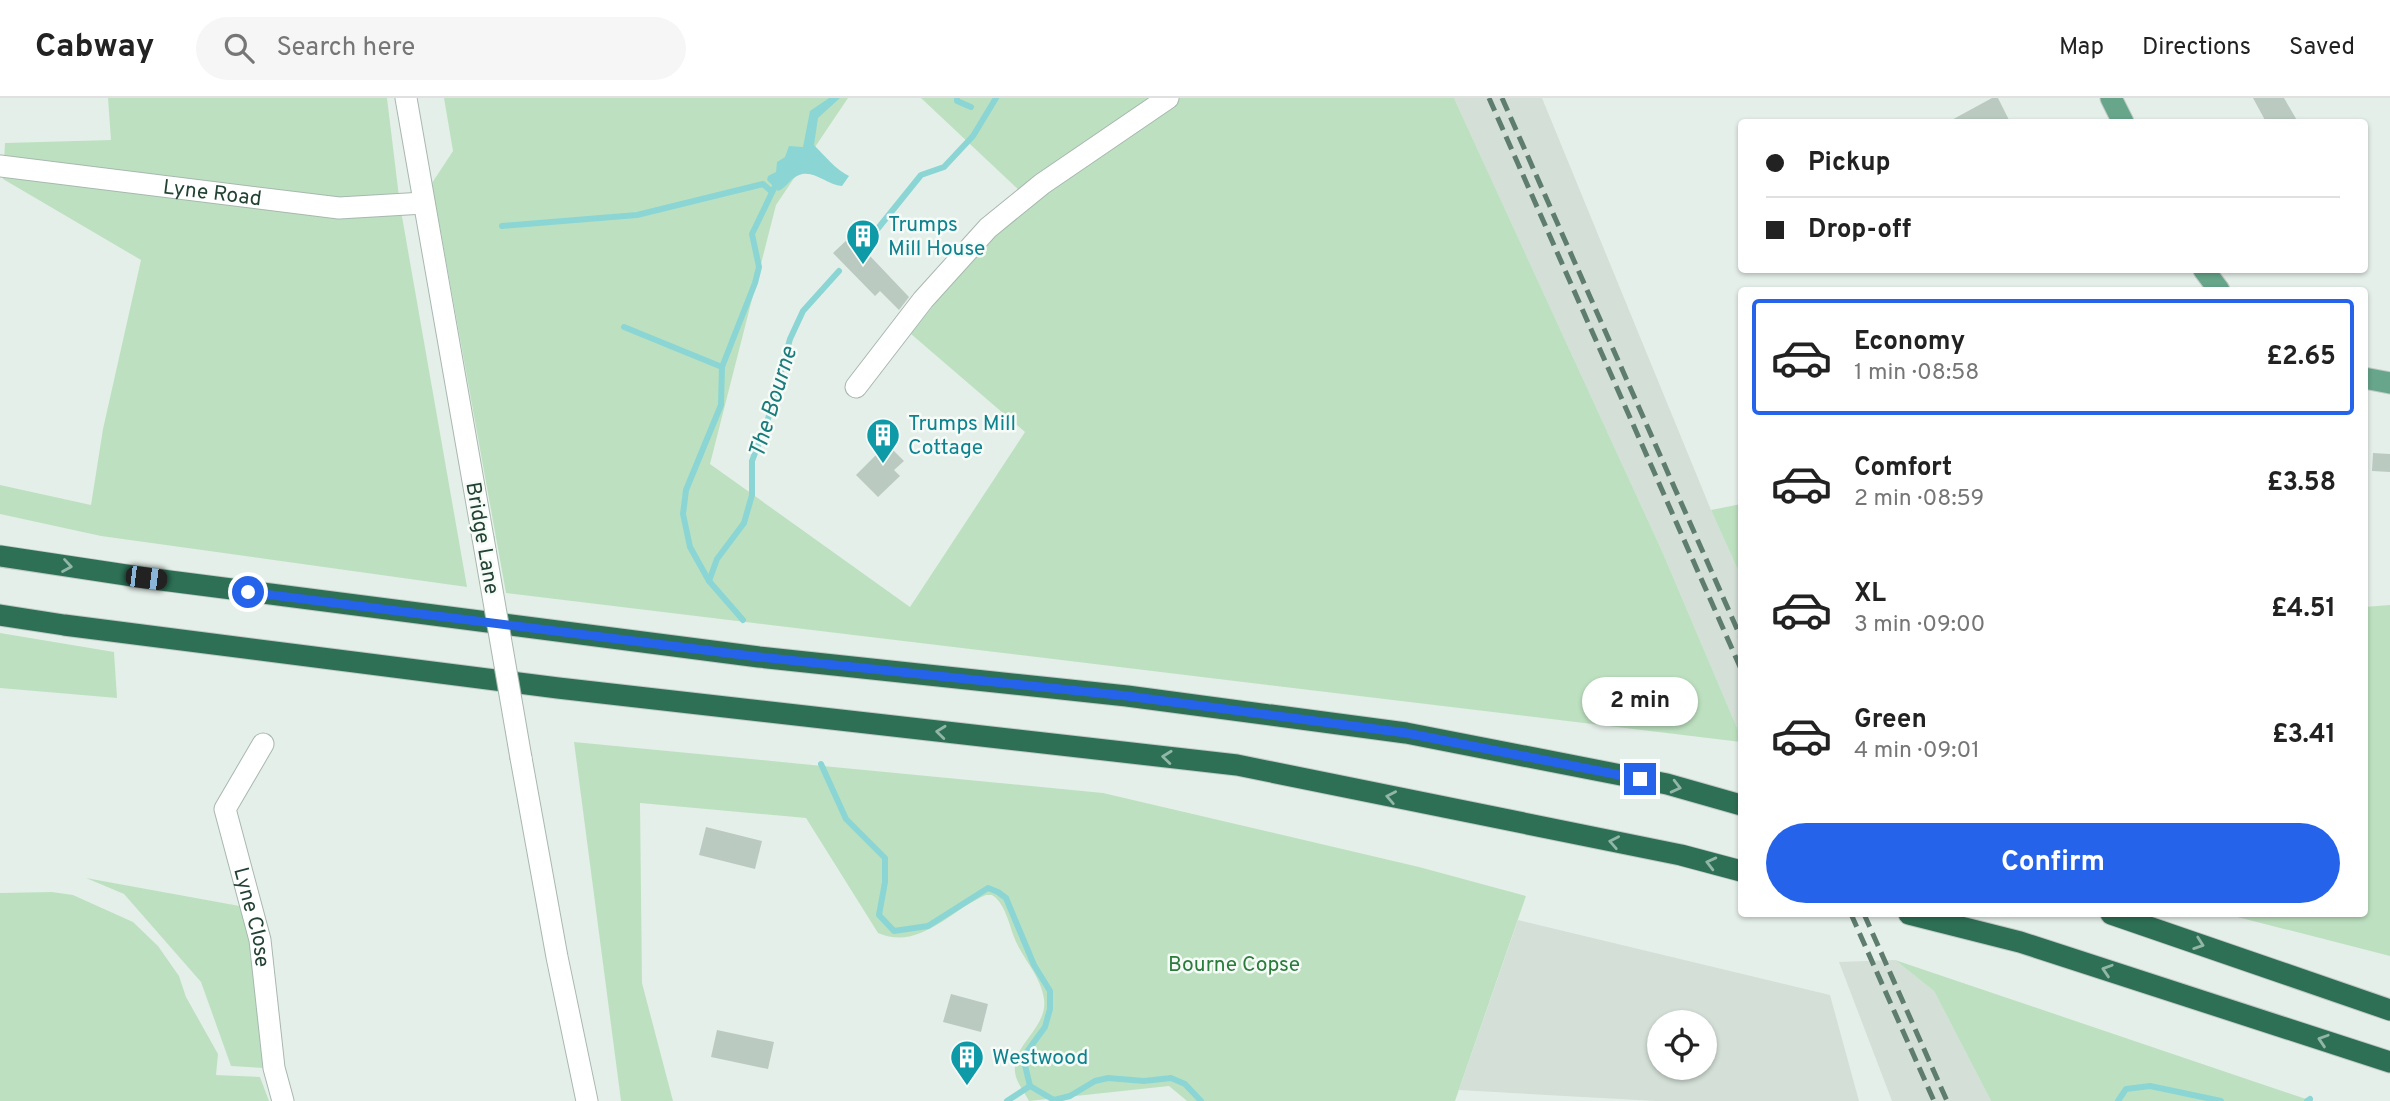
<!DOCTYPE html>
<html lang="en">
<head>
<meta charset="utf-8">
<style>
	body { margin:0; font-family:Overpass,sans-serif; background:#f6f6f6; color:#222; height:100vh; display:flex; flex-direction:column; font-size:26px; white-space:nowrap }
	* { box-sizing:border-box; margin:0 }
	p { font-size:23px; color:#767676 }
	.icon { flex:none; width:38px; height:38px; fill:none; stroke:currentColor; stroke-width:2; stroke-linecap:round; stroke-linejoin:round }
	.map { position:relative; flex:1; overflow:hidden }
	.drawer { position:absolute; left:1738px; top:189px; width:630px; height:630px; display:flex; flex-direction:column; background:#fff; border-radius:7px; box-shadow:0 2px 5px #0004 }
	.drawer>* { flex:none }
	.hud { position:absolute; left:1738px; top:21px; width:630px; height:154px; border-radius:7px; box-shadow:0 2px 5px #0004; display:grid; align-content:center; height:154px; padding:0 28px; background:#fff }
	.tools { position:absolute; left:1647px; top:912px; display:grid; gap:14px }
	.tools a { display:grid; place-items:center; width:70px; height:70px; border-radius:50%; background:#fff; box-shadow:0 2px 5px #0004; font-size:35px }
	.end { position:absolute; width:32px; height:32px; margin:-16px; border:9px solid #2563eb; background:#fff; box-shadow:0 0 0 4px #fff }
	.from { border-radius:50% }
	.bubble { position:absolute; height:49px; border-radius:24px; background:#fff; box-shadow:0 2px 5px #0004; font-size:23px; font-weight:700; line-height:49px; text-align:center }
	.car { position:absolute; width:21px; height:42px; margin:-21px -10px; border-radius:9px; box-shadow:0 0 5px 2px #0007; background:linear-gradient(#222 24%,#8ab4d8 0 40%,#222 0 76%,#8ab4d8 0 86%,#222 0) }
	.hud b { display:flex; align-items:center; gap:24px; height:66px; font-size:26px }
	.hud b+b { border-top:2px solid #e0e0e0 }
	.hud i { width:18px; height:18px; background:#222 }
	ul { padding:12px 0 0; list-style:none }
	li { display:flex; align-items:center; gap:21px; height:116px; margin:0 14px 10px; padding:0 14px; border:4px solid transparent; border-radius:7px }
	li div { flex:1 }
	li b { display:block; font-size:26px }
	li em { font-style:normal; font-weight:700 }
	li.current { border-color:#2563eb }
	li>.icon { width:63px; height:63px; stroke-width:1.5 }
	.cta { display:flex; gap:14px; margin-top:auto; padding:14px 28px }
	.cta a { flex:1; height:80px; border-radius:42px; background:#2563eb; color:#fff; font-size:28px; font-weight:700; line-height:80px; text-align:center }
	header { display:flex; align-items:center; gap:42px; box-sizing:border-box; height:98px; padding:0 35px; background:#fff; border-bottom:2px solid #e0e0e0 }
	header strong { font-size:33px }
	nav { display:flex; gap:38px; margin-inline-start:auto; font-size:24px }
	.search { width:490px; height:63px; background:#f6f6f6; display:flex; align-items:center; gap:18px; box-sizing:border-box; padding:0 24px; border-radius:38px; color:#767676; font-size:26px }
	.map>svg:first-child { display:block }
	.built { fill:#d3dfd7; fill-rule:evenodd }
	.green { fill:#bde1c0 }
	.water { fill:#8bd6d4 }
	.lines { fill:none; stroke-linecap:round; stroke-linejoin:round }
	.stream { stroke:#8bd6d4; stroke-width:6 }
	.building { fill:#bacac1 }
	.minor-casing { stroke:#a7b8af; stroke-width:23 }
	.major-casing { stroke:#c1cac6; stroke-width:23 }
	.highway-casing { stroke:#c1cac6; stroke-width:23 }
	.minor { stroke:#fff; stroke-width:21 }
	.major { stroke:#67a68b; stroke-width:21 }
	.highway { stroke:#2d7056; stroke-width:21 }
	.rail { stroke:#5e7d6f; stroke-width:5; stroke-dasharray:14 7; stroke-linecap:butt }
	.minor-bridge-casing { stroke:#a7b8af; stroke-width:23; stroke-linecap:butt }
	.minor-bridge { stroke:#fff; stroke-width:21 }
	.oneway { stroke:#92b6a7 }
	.route { stroke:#2563eb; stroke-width:9 }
	.labels { text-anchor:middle; stroke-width:5; stroke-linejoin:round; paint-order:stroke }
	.street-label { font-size:21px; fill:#234234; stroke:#f6fbf8 }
	.culture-label { font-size:21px; fill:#0d838f; stroke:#f6fbf8; text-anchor:start }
	.park-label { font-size:21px; fill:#2a7c3b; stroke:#f6fbf8 }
	.water-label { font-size:23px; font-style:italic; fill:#197c7b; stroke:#f6fbf8 }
</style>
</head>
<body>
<header>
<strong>Cabway</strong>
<div class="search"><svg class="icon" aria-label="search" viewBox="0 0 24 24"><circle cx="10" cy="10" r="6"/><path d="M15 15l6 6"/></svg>Search here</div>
<nav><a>Map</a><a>Directions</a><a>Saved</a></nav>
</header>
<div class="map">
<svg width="2390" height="1003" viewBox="0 0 2390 1003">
	<rect width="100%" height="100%" fill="#e5efe9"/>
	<g class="built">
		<path d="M1454 0H1542L1711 412 1741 479V639L1662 453Z"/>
		<path d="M1518 822 1830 897 1859 1003H1656L1459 992ZM1704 924V970H1659V924Z"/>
		<path d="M1895 862 1934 893 1991 1003H1892L1839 864Z"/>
	</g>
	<g class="green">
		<path d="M108 0H387L400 107 467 489 101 438 0 416V387L91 407 103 331 141 162 3 81 5 45 111 42Z"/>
		<path d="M444 0H848L776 107 710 366 910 509 1025 334 911 236 1022 95 921 0H1454L1662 453 1741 639V644L506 495 432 85 453 53Z"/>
		<path d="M1741 406V479L1711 412Z"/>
		<path d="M2390 507V858L2226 816H2364V509Z"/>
		<path d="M0 535 114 554 117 600 0 590Z"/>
		<path d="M574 644 1103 695 1419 769 1526 798 1455 1003H1187L1169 988 1029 1003C1024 994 1016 984 1015 974 1012 946 1048 930 1044 901 1041 878 1022 860 1014 839 1009 826 1006 810 996 800 992 796 991 797 986 797 950 812 920 853 878 835L806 720 640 705 642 885 673 1003H621Z"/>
		<path d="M86 780 245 809 264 970 231 968 201 884 124 796Z"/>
		<path d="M52 794 73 797 133 824 158 848 179 878 186 899 218 956 216 977 260 979 269 1003H0V795Z"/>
		<path d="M1895 862 2312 1003H1991L1934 893Z"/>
	</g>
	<path class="water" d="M829 0H840L818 20 814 47C824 57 836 72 849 78L842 88C826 87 813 70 797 78 789 82 786 90 778 93L767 82 768 78 776 74 777 64 785 59 789 48 803 49 810 13Z"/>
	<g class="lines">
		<g class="stream">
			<path d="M957 0V3L971 9"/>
			<path d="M502 128 637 117 763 86 772 94"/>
			<path d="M871 139 921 77 944 69 973 38 996 0"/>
			<path d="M624 229 722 269"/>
			<path d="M709 483 717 461 744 425 752 397V363L768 321 790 241 803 213 839 173"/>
			<path d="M743 522 709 483 690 449 683 416 686 392 721 307 722 269 755 185 759 169 752 136 778 82"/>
			<path d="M821 666 846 721 885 760V784L879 817 894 833 928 828 988 790 998 794 1006 800 1034 867 1050 893V911L1045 929 1023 959 1030 988"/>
			<path d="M1030 988 1054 1002 1070 998 1095 983 1108 980 1144 983 1171 980 1185 986 1201 1003"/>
			<path d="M1007 1003 1030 988"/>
			<path d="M2118 1003 2126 991 2150 988 2221 1003"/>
			<path d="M2307 1003 2310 1001"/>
		</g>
	</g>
	<g class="building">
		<path d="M1992 0H1998L2010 24H1948Z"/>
		<path d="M2253 0H2284L2298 24H2266Z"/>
		<path d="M851 138 909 199 899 212 880 193 875 198 833 155Z"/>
		<path d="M887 346 904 363 894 372 900 378 878 399 856 377Z"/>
		<path d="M2373 355 2390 356V374L2372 373Z"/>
		<path d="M706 729 762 743 755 771 699 757Z"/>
		<path d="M951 896 988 906 981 934 943 924Z"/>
		<path d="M717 932 774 944 768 971 711 959Z"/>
	</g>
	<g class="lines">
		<g class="minor-casing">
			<g id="minor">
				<path d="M406 0 483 440"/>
				<path id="s1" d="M0 68 339 110 424 105"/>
				<path d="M856 289 923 202 988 130 1042 86 1168 0"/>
				<path id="s2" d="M263 646 225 711 260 842 274 970 283 1003"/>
				<path d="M521 660 557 859 587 1003"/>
			</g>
		</g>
		<g class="major-casing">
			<g id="major">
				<path d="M2111 0 2123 24"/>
				<path d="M2204 172 2219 192"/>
				<path d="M2364 280 2390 285"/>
			</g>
		</g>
		<g class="highway-casing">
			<g id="highway">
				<path d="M0 458 146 480 759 559 1127 598 1406 635 1667 686 1741 707"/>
				<path d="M0 517 64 527 558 590 1237 667 1681 757 1741 773"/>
				<path d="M1909 816 2020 844 2390 964"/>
				<path d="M2111 816 2390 912"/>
			</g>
		</g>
		<use href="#minor" class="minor"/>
		<use href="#major" class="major"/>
		<use href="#highway" class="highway"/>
		<g class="rail">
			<path d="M1489 0 1741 571"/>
			<path d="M1502 0 1741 540"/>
			<path d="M1851 816 1934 1003"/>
			<path d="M1864 816 1947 1003"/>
		</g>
		<g class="minor-bridge-casing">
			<path id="minor-bridge" d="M483 440 521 660"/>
		</g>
		<use href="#minor-bridge" class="minor-bridge"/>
	</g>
	<defs><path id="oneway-chevron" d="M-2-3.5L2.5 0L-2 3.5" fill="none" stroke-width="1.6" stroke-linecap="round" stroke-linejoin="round" transform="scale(1.75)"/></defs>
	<g class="oneway">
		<use href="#oneway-chevron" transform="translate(67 468) rotate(9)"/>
		<use href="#oneway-chevron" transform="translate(941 634) rotate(-174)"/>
		<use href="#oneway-chevron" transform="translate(1167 659) rotate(-174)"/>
		<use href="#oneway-chevron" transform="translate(1676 689) rotate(14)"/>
		<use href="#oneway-chevron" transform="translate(1391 699) rotate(-169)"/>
		<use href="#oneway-chevron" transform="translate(1614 744) rotate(-169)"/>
		<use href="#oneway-chevron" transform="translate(1711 765) rotate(-166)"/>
		<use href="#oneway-chevron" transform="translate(2199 846) rotate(19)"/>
		<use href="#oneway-chevron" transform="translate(2107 872) rotate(-162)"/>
		<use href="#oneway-chevron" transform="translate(2323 942) rotate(-162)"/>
	</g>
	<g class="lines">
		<path class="route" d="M248 494 759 559 1127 598 1406 635 1640 681"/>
	</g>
	<defs>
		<g id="building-pin" transform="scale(1.75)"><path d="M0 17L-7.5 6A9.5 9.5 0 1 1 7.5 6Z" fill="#0f9aa8" stroke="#f6fbf8"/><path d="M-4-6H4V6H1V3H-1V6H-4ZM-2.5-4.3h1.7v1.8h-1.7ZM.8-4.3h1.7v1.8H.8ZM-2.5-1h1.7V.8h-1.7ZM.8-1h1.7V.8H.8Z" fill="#fff"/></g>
	</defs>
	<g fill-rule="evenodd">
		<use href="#building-pin" x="863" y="138"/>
		<use href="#building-pin" x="883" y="337"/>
		<use href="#building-pin" x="967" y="959"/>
	</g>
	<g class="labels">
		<g class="street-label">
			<text dy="7" stroke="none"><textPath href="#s1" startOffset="214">Lyne Road</textPath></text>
			<text transform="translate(483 440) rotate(80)" y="7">Bridge Lane</text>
			<text dy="7" stroke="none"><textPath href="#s2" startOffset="187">Lyne Close</textPath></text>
		</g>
		<g class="culture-label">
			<text x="888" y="133">Trumps<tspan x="888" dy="24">Mill House</tspan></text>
			<text x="908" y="332">Trumps Mill<tspan x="908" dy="24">Cottage</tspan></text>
			<text x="992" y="966">Westwood</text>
		</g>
		<g class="park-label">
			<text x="1234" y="873">Bourne Copse</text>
		</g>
		<g class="water-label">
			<text transform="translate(772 304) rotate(-73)" y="8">The Bourne</text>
		</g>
	</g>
</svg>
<div class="tools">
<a><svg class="icon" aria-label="locate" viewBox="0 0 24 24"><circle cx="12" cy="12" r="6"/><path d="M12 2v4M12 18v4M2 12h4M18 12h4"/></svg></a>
</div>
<i class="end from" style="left:248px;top:494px"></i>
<i class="end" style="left:1640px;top:681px"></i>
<div class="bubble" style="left:1582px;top:579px;width:116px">2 min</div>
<i class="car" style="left:146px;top:480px;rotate:97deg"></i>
<div class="hud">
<b><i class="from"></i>Pickup</b>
<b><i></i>Drop-off</b>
</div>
<section class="drawer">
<ul>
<li class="current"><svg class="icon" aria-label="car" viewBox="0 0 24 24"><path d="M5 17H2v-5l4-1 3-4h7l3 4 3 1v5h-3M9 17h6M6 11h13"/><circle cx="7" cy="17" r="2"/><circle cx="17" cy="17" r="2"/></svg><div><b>Economy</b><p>1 min · 08:58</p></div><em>£2.65</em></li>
<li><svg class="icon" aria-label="car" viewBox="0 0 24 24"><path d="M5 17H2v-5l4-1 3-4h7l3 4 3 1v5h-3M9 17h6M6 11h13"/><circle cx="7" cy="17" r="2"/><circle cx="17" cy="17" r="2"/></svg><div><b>Comfort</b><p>2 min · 08:59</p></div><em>£3.58</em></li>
<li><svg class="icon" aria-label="car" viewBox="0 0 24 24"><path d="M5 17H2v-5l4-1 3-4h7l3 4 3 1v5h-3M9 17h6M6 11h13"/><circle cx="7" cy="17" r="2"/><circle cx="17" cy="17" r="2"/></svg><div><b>XL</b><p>3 min · 09:00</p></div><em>£4.51</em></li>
<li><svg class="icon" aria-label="car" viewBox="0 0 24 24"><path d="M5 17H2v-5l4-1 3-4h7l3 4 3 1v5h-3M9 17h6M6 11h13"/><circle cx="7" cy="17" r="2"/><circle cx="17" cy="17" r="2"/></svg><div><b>Green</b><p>4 min · 09:01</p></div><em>£3.41</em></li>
</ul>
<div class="cta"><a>Confirm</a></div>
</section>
</div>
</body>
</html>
